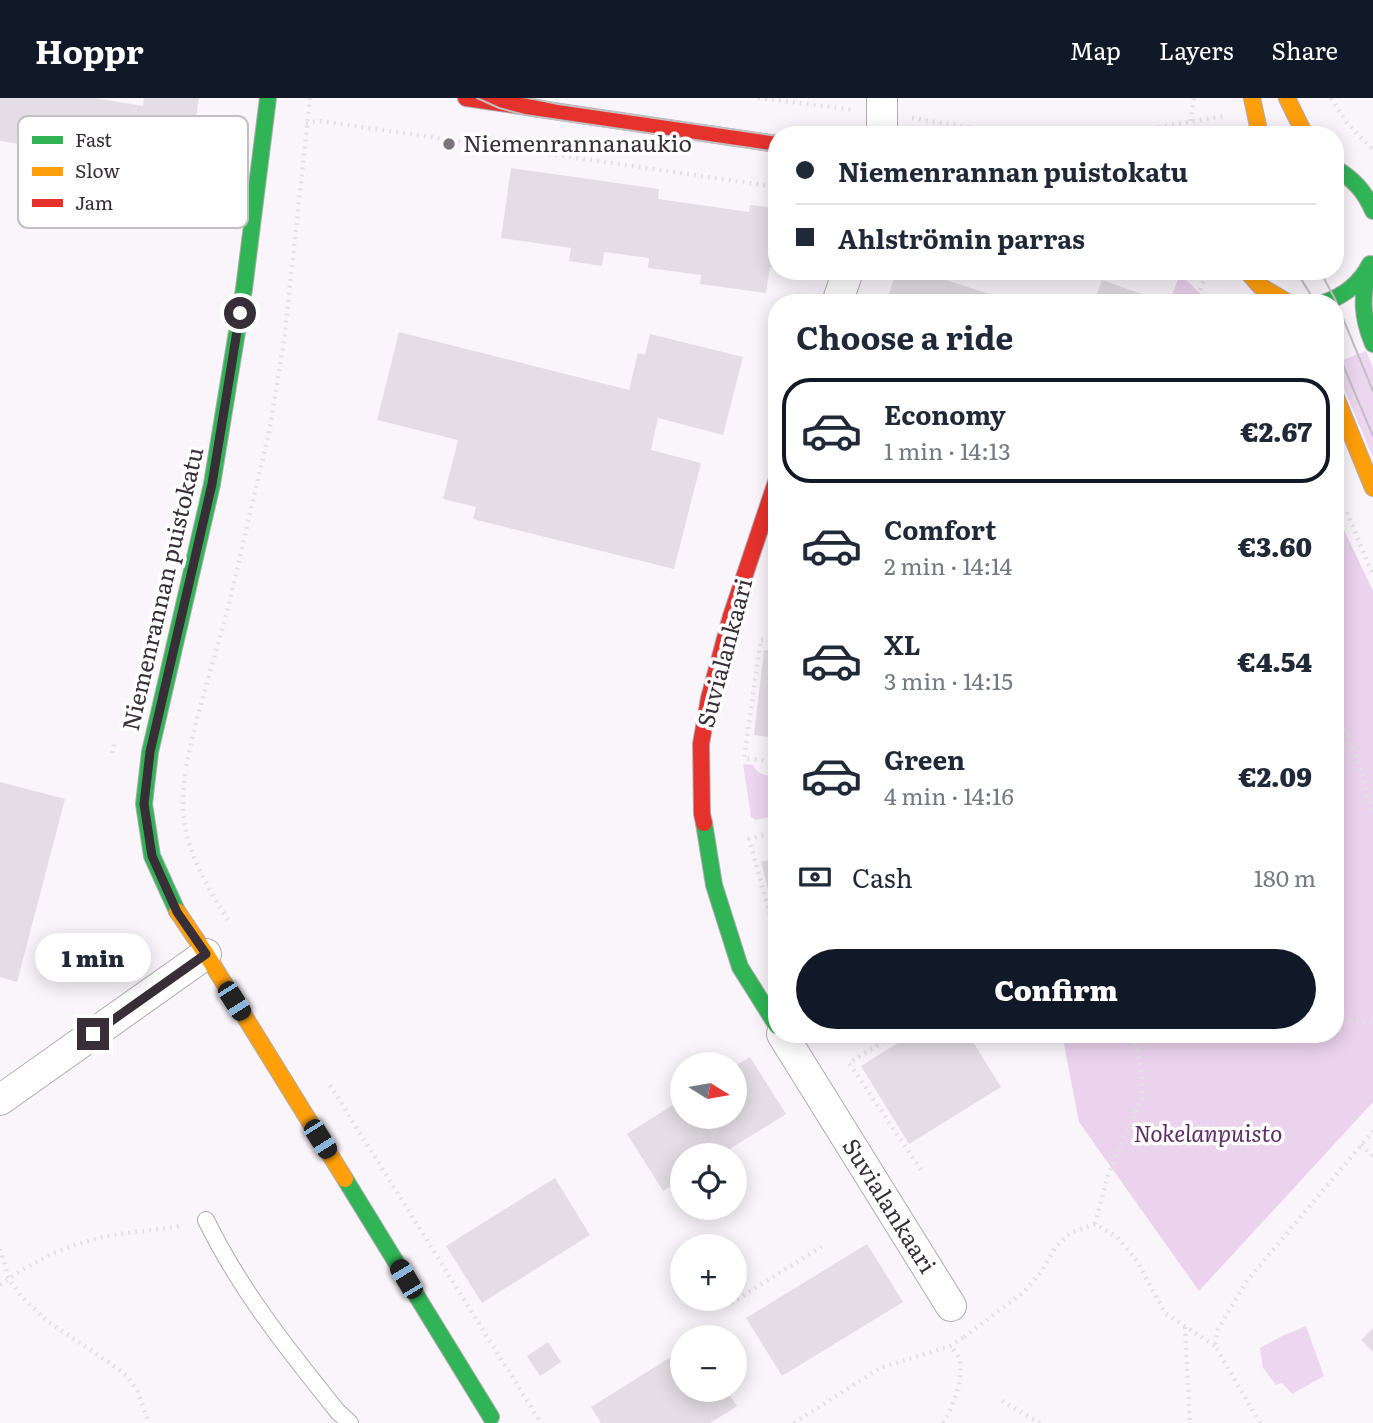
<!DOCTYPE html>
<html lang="en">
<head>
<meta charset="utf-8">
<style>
	body { margin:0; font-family:Literata,serif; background:#f2f2f3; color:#1f2937; height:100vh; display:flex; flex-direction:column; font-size:26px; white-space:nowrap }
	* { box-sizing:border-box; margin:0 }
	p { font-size:23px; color:#747a83 }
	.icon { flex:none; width:38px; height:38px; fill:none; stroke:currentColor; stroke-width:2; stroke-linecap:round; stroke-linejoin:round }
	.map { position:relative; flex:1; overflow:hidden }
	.panel { position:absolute; left:768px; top:196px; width:576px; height:749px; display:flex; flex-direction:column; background:#fff; border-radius:28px; box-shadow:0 4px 18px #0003 }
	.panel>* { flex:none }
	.guide { position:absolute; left:768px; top:28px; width:576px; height:154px; border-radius:28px; box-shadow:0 4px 18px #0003; display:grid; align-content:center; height:154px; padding:0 28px; background:#fff }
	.needle { width:46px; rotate:101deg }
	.tools { position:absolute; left:670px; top:954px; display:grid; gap:14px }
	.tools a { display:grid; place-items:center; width:77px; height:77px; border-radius:50%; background:#fff; box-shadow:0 4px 18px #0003; font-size:35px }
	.end { position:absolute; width:32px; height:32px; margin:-16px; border:9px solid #372e38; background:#fff; box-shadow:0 0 0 4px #fff }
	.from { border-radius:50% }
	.bubble { position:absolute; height:49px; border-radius:24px; background:#fff; box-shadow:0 4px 18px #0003; font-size:23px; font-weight:800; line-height:49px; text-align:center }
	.car { position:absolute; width:21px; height:42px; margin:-21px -10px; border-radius:9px; box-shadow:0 0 5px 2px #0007; background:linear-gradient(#222 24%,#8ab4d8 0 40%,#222 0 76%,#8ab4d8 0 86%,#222 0) }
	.guide b { display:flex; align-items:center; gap:24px; height:66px; font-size:26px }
	.guide b+b { border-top:2px solid #e0e1e3 }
	.guide i { width:18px; height:18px; background:#1f2937 }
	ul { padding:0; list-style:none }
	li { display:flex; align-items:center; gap:21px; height:105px; margin:0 14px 10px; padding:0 14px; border:4px solid transparent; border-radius:28px }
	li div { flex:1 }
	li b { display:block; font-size:26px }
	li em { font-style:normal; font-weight:800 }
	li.active { border-color:#111827 }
	li>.icon { width:63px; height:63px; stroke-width:1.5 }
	h2 { padding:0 28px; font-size:32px; line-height:84px }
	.pay { display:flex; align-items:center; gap:18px; height:77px; padding:0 28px; font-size:26px }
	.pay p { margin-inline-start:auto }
	.action { display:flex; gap:14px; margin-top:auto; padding:14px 28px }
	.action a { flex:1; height:80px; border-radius:42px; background:#111827; color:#fff; font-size:28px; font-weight:800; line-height:80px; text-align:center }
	header { display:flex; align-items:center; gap:42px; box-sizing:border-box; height:98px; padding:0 35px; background:#111827; color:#fff }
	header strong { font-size:33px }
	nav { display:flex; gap:38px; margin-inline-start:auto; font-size:24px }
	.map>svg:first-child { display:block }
	.green { fill:#edd7f0 }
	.forest { fill:#ebd3ee }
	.building { fill:#e4dde5 }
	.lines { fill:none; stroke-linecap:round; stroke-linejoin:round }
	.lane-casing { stroke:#b0aab2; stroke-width:18 }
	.street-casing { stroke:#b0aab2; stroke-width:32 }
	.fast-casing { stroke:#b0aab2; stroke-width:18 }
	.slow-casing { stroke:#b0aab2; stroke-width:18 }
	.jam-casing { stroke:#b0aab2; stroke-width:18 }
	.path { stroke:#e3e1e4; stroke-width:4.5; stroke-dasharray:2 5; stroke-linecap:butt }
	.lane { stroke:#fefefe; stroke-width:16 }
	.street { stroke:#fefefe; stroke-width:30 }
	.fast { stroke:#30b455; stroke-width:16 }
	.slow { stroke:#ff9f0a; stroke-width:16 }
	.jam { stroke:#e5322d; stroke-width:16 }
	.tram { stroke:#c3c0c3; stroke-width:2 }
	.route { stroke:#372e38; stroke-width:9 }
	.poi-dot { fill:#7b747c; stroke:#fff; stroke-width:2.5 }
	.labels { text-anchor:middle; stroke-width:7; stroke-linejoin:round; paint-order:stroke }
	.poi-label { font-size:23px; fill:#372e38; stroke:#fff; text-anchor:start }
	.street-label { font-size:23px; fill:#372e38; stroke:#fff }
	.park-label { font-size:23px; font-style:italic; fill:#5e2f65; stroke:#fff }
	.key { fill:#fff; stroke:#c3c0c3; stroke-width:2 }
	.key-label { font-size:19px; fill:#372e38 }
</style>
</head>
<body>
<header>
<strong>Hoppr</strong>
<nav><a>Map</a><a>Layers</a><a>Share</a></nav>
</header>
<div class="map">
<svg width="1373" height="1325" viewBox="0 0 1373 1325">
	<rect width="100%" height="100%" fill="#faf5fb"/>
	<g class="green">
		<path d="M1366 253 1373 270V360L1335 269V265Z"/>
		<path d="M743 666 753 667C757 677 767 678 777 678V717L756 722 751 719Z"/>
		<path d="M1306 1228 1324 1278 1292 1296 1282 1285 1276 1287 1263 1270 1260 1250 1282 1238Z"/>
	</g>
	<g class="forest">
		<path d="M1180 176 1210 205H1169Z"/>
		<path d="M1335 413 1373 493V1004L1199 1193 1079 1024 1062 936H1335Z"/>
	</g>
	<g class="building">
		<path d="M0 0H95L143 8 144 0H199L188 71 0 43Z"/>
		<path d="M511 70 659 91 658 101 749 114 750 107 777 110V170L770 169 766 195 700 186 701 177 648 170 649 160 604 154 602 168 569 163 571 150 501 140Z"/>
		<path d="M896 173H919L995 198 993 205H886Z"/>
		<path d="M1102 182 1159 202 1158 205H1094Z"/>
		<path d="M399 234 629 292 638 255 645 257 650 236 743 259 723 337 658 320 651 352 701 365 674 471 473 421 476 409 443 401 458 342 377 322Z"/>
		<path d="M764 552 777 554V640L754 637Z"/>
		<path d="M0 684 65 701 17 884 0 879Z"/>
		<path d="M777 760V822H776L761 764Z"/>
		<path d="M912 936H968L1001 989 909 1046 861 968Z"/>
		<path d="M750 959 786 1016 720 1057H682V1081L663 1093 627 1036 682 1001V1018H735V968Z"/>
		<path d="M555 1080 590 1137 482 1205 446 1148Z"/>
		<path d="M867 1146 903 1204 782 1278 746 1220Z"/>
		<path d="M1373 1230V1254L1361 1242Z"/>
		<path d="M548 1244 561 1264 540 1278 527 1258Z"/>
		<path d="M682 1252V1292H726L737 1308 710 1325H601L591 1309Z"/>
	</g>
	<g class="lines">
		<g class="lane-casing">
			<path id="lane" d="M206 1122C240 1192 289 1253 338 1314L350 1325"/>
		</g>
		<g class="street-casing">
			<g id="street">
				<path d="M882 37V0"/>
				<path d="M837 205 848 173"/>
				<path d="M782 936 951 1208"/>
				<path d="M0 1002 206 856"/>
			</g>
		</g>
		<g class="fast-casing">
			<g id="fast">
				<path d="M1335 70C1353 81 1365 93 1373 113"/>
				<path d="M1368 170C1362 200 1361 217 1373 246"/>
				<path d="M1323 205C1344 198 1360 186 1370 166"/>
				<path d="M704 725 714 787 740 869 777 928"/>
				<path d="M177 813 152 758 144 706 150 654 212 386 244 191 268 0"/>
				<path d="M345 1081 491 1319"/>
			</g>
		</g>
		<g class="slow-casing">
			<g id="slow">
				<path d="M1252 0 1260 37"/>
				<path d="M1287 0 1305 37"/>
				<path d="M1247 173 1260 188 1289 205"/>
				<path d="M1335 297 1373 390"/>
				<path d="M177 813 206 856 345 1081"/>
			</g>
		</g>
		<g class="jam-casing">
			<g id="jam">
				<path d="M466 0 777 46"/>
				<path d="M704 725 702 716 701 646 709 600 731 518 777 381"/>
			</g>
		</g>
		<g class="path">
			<path d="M758 0 855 12"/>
			<path d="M1331 0 1346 24 1372 51"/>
			<path d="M912 20 1015 37"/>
			<path d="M306 25 320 23 777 89"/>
			<path d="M1117 37 1223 18"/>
			<path d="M1189 37 1194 0"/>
			<path d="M1205 173 1214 181"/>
			<path d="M1195 205 1207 174"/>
			<path d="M1347 414 1373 478"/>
			<path d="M777 543 761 541 744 660 777 664"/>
			<path d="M1335 612 1358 663 1373 715"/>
			<path d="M112 655 115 642"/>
			<path d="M186 668 196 624 227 514 269 334 284 243 310 0"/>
			<path d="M185 676C184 685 183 695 183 704 182 748 207 789 230 825"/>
			<path d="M777 734 749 741 777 842"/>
			<path d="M1335 920 1373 925"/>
			<path d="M896 936 849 965 921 1072"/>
			<path d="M330 987 541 1325"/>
			<path d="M1361 1047 1373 1058"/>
			<path d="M1095 1126 1108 1077 1142 1000 1141 970 1133 936"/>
			<path d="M0 1151 9 1181 22 1199 47 1223 110 1265 127 1278 137 1292 149 1325"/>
			<path d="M0 1187C34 1162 72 1144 114 1137 137 1133 161 1132 184 1127"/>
			<path d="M731 1205 826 1146"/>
			<path d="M1185 1229 1190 1325"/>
			<path d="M964 1239 1024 1194 1043 1171 1055 1150 1070 1135 1095 1126 1117 1139 1135 1160 1165 1215 1215 1248"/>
			<path d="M1002 1303 1040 1325"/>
			<path d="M794 1325 880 1270 950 1248 964 1239 963 1238"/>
			<path d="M943 1325C953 1309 963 1283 960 1263 959 1258 954 1252 950 1248"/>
			<path d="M1260 1325 1215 1248 1218 1231 1246 1184 1373 1033"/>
		</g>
		<use href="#lane" class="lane"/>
		<use href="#street" class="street"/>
		<use href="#fast" class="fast"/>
		<use href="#slow" class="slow"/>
		<use href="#jam" class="jam"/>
		<g class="tram">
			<path d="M477 0 499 10 525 17 777 54"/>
			<path d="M529 0 558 6 777 38"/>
			<path d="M1296 173 1316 205"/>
			<path d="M1320 173 1335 201 1373 293"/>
			<path d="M1335 248 1373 338"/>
		</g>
	</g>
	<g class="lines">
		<path class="route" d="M93 936 206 856 177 814 152 758 144 706 150 654 212 386 240 215"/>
	</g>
	<circle class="poi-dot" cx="449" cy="46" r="7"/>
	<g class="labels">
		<g class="poi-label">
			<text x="463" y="54">Niemenrannanaukio</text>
		</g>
		<g class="street-label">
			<text transform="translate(163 491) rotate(-77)" y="8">Niemenrannan puistokatu</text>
			<text transform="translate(725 555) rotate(-75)" y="8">Suvialankaari</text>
			<text transform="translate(889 1108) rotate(58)" y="8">Suvialankaari</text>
		</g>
		<g class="park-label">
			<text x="1208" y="1044">Nokelanpuisto</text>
		</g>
	</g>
	<rect x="18" y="18" width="230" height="112" rx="10" class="key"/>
	<rect x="32" y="38" width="31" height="8" fill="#30b455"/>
	<rect x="32" y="69" width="31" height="9" fill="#ff9f0a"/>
	<rect x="32" y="101" width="31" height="8" fill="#e5322d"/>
	<g class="key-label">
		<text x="75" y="49">Fast</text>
		<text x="75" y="80">Slow</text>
		<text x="75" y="112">Jam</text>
	</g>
</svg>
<div class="tools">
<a><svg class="needle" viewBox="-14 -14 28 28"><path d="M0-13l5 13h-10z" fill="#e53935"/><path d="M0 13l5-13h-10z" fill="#747a83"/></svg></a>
<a><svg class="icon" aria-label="locate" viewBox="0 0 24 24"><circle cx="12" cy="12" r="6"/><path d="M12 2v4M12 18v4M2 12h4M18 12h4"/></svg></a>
<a>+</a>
<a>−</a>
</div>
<i class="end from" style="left:240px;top:215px"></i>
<i class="end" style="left:93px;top:936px"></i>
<div class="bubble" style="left:35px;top:835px;width:116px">1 min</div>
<i class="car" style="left:234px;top:903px;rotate:148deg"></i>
<i class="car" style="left:320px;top:1041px;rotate:148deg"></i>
<i class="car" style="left:406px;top:1181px;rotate:329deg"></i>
<div class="guide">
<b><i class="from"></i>Niemenrannan puistokatu</b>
<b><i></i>Ahlströmin parras</b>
</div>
<section class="panel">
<h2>Choose a ride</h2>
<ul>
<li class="active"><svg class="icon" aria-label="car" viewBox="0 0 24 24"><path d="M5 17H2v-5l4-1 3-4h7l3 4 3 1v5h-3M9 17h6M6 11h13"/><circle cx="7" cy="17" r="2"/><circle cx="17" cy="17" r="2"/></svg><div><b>Economy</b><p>1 min · 14:13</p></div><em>€2.67</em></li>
<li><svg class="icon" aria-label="car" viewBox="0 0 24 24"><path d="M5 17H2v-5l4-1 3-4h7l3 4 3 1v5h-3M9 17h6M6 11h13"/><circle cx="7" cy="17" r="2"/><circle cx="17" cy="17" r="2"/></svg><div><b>Comfort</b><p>2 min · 14:14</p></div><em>€3.60</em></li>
<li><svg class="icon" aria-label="car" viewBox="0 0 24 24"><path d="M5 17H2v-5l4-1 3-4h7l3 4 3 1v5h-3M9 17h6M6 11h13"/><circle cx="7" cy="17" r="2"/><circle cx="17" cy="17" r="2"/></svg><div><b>XL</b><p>3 min · 14:15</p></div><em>€4.54</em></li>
<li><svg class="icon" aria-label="car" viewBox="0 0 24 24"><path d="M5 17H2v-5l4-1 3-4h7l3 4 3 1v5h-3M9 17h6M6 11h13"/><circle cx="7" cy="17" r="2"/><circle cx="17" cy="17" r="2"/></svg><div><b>Green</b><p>4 min · 14:16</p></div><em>€2.09</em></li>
</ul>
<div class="pay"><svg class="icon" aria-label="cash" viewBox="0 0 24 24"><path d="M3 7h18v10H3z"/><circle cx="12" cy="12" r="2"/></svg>Cash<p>180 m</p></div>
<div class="action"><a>Confirm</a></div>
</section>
</div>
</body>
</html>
